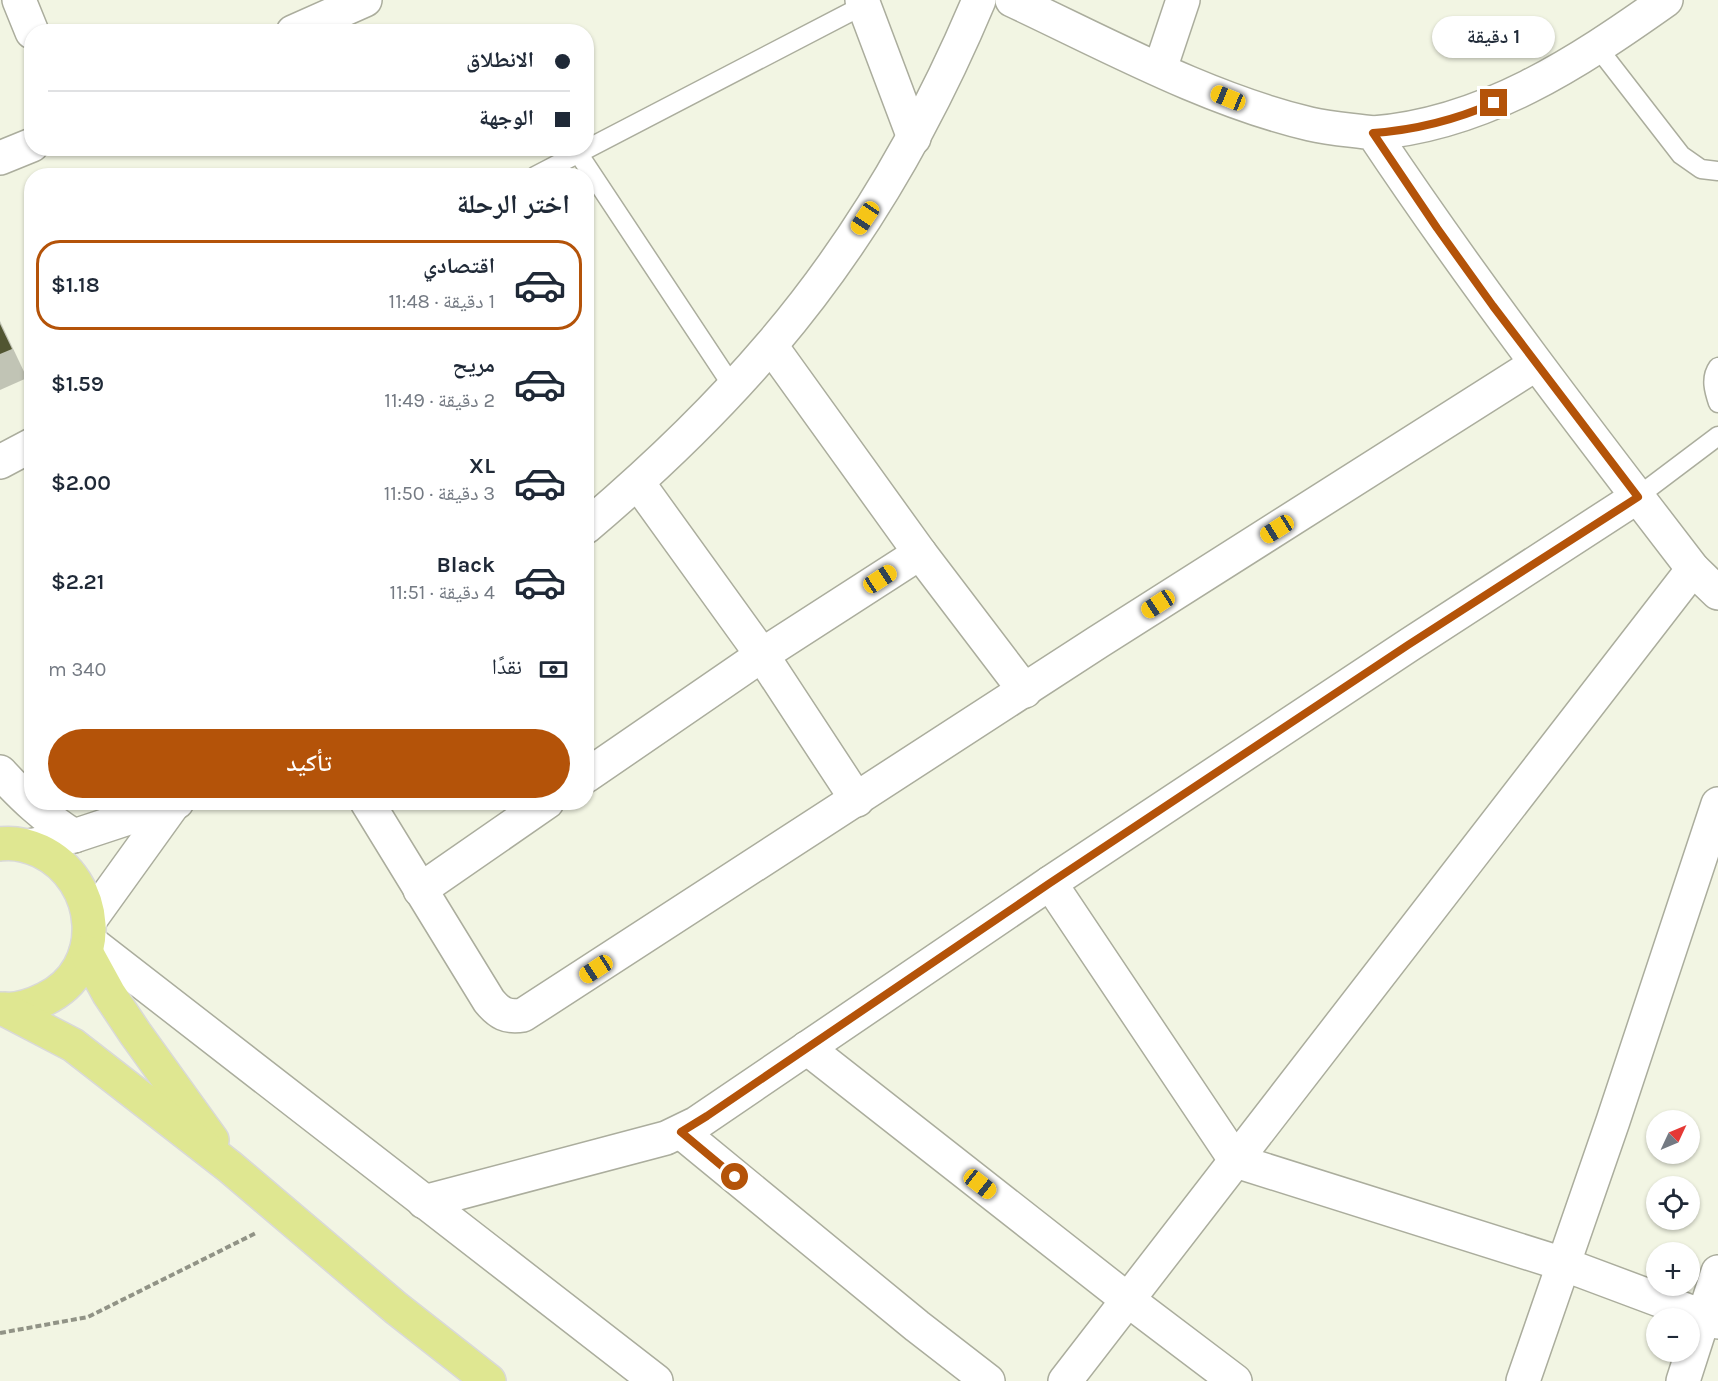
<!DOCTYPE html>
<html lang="ar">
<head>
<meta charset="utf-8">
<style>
	body { margin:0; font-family:Karla,"Noto Naskh Arabic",sans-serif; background:#f2f2f3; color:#1f2937; direction:rtl; height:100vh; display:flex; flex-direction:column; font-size:22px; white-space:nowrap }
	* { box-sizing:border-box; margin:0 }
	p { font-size:20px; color:#747a83 }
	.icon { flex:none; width:33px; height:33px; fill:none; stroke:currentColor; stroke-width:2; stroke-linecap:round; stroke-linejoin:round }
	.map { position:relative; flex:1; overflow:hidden; direction:ltr }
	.details { position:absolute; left:24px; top:168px; width:570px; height:642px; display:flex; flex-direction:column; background:#fff; border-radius:24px; box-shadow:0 2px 4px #0004; direction:rtl }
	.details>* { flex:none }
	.hud { position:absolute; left:24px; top:24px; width:570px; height:132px; border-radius:24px; box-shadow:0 2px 4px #0004; direction:rtl; display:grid; align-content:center; height:132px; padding:0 24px; background:#fff }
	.needle { width:39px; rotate:46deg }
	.buttons { position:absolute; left:1646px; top:1110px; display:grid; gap:12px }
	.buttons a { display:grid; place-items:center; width:54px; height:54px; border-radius:50%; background:#fff; box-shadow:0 2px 4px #0004; font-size:30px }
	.end { position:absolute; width:27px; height:27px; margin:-14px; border:8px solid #b45309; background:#fff; box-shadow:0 0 0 3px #fff }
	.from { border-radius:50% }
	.bubble { position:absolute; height:42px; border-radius:21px; background:#fff; box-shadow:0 2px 4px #0004; font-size:20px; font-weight:600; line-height:42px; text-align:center; direction:rtl }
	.car { position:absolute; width:18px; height:36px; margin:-18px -9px; border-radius:8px; box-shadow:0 0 4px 2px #0007; background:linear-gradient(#f5c518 24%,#345 0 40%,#f5c518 0 76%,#345 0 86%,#f5c518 0) }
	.hud b { display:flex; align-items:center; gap:21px; height:57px; font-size:22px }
	.hud b+b { border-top:2px solid #e0e1e3 }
	.hud i { width:15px; height:15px; background:#1f2937 }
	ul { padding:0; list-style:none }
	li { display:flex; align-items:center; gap:18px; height:90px; margin:0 12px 9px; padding:0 12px; border:3px solid transparent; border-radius:24px }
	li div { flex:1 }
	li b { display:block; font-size:22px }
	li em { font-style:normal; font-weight:600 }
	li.active { border-color:#b45309 }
	li>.icon { width:54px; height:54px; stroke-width:1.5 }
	h2 { padding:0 24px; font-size:27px; line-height:72px }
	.pay { display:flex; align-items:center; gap:15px; height:66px; padding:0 24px; font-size:22px }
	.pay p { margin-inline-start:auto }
	.primary-button { display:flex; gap:12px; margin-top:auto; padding:12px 24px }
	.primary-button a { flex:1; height:69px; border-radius:36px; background:#b45309; color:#fff; font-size:24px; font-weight:600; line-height:69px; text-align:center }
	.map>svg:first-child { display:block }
	.shadow { fill:#0003 }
	.building { fill:#515531 }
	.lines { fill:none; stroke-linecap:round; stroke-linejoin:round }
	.lane-casing { stroke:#abad9d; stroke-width:21 }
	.street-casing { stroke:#abad9d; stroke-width:36 }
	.primary-casing { stroke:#d9d9d8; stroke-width:36 }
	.path { stroke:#919386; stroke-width:4; stroke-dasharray:6 3; stroke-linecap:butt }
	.lane { stroke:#fff; stroke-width:18 }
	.street { stroke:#fff; stroke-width:33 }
	.primary { stroke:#dfe791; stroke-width:33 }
	.route { stroke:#b45309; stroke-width:8 }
</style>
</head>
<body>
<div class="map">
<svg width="1718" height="1381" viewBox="0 0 1718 1381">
	<rect width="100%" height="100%" fill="#f2f5e3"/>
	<path class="shadow" d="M0 321 27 378 0 390Z"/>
	<path class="building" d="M0 324 12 349 0 354Z"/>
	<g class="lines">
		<g class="lane-casing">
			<g id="lane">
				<path d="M1598 48 1681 155 1701 169 1718 171"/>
				<path d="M578 153 733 387"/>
				<path d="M535 176 864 5"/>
				<path d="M1718 367C1710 378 1714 391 1718 403"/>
				<path d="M1637 497 1718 436"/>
			</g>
		</g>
		<g class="street-casing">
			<g id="street">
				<path d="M19 0 32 32"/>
				<path d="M862 0 914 138"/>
				<path d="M1012 0C1106 44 1208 100 1310 124 1331 129 1352 130 1373 133 1473 283 1583 426 1693 569L1718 593"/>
				<path d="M293 32 365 0"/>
				<path d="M1160 69 1183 0"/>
				<path d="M1373 133C1485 124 1577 63 1666 0"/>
				<path d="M0 158 32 145"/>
				<path d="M771 346 920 553 1025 691"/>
				<path d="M0 462 32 445"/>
				<path d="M638 483 762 655 857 800"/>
				<path d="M586 527C652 471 715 411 771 345 859 242 927 124 979 0"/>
				<path d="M0 772C24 798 44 817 74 836"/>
				<path d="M586 776 762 655 920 553"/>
				<path d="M367 802 489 1001C499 1013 507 1018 523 1015L1098 642 1536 364"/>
				<path d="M29 846 74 836 177 802"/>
				<path d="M1050 883 1236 1161 1563 1264 1718 1322"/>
				<path d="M420 890 547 802"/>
				<path d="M90 920 172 806"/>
				<path d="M89 941 656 1381"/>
				<path d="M807 1048 1128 1300 1235 1381"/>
				<path d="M681 1132 917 1326 988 1381"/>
				<path d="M424 1202 666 1138 697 1123 1050 883 1409 645 1637 497"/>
				<path d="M1065 1381 1693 569"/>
				<path d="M1523 1381 1613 1121 1718 804"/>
				<path d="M1683 1381 1718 1272"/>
			</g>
		</g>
		<g class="primary-casing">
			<g id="primary">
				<path d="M0 844C14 842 27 845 40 851 101 880 108 969 45 999 31 1006 15 1011 0 1009"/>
				<path d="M86 952 109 994 135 1033 212 1140"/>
				<path d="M4 1009 73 1045 230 1167 396 1308 489 1381"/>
			</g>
		</g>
		<path class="path" d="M0 1333 88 1317 256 1233"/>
		<use href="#lane" class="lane"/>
		<use href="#street" class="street"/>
		<use href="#primary" class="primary"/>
	</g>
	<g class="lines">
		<path class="route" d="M735 1177 681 1132 707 1116 1050 883 1408 645 1638 497 1493 306 1437 228 1373 133C1416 130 1455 120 1494 103"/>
	</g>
</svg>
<div class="buttons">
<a><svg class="needle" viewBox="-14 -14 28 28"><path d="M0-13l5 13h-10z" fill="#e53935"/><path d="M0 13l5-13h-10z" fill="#747a83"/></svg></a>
<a><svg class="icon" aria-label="locate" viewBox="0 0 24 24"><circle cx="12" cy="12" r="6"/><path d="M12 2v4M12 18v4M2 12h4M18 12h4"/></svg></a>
<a>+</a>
<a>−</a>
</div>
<i class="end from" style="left:735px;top:1177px"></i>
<i class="end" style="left:1494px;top:103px"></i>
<div class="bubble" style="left:1432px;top:16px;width:123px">1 دقيقة</div>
<i class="car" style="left:1228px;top:98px;rotate:292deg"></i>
<i class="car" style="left:865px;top:218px;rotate:214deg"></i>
<i class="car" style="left:1277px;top:529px;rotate:238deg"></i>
<i class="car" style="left:880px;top:579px;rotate:57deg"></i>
<i class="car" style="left:1158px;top:604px;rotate:237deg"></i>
<i class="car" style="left:596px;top:969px;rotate:237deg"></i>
<i class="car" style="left:980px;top:1184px;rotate:128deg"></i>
<div class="hud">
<b><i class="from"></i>الانطلاق</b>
<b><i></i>الوجهة</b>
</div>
<section class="details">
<h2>اختر الرحلة</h2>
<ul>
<li class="active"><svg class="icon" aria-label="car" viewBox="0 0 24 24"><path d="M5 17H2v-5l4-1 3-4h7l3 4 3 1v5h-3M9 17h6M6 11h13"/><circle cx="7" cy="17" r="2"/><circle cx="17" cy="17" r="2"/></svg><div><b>اقتصادي</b><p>1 دقيقة · 11:48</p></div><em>$1.18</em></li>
<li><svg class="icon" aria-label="car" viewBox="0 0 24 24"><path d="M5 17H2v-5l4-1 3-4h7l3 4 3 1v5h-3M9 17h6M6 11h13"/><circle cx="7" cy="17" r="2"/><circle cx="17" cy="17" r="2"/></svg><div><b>مريح</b><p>2 دقيقة · 11:49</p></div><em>$1.59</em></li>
<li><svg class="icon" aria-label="car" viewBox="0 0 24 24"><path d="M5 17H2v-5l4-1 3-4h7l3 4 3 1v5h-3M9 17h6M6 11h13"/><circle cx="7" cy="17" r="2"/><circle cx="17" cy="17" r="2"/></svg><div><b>XL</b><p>3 دقيقة · 11:50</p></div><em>$2.00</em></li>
<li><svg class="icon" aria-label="car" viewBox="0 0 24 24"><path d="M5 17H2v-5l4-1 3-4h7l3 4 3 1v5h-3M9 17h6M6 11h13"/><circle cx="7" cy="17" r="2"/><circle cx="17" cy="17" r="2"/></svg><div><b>Black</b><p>4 دقيقة · 11:51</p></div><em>$2.21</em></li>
</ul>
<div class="pay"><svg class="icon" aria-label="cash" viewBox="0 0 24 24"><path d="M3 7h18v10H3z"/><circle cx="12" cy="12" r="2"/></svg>نقدًا<p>340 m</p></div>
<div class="primary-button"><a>تأكيد</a></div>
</section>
</div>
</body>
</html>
